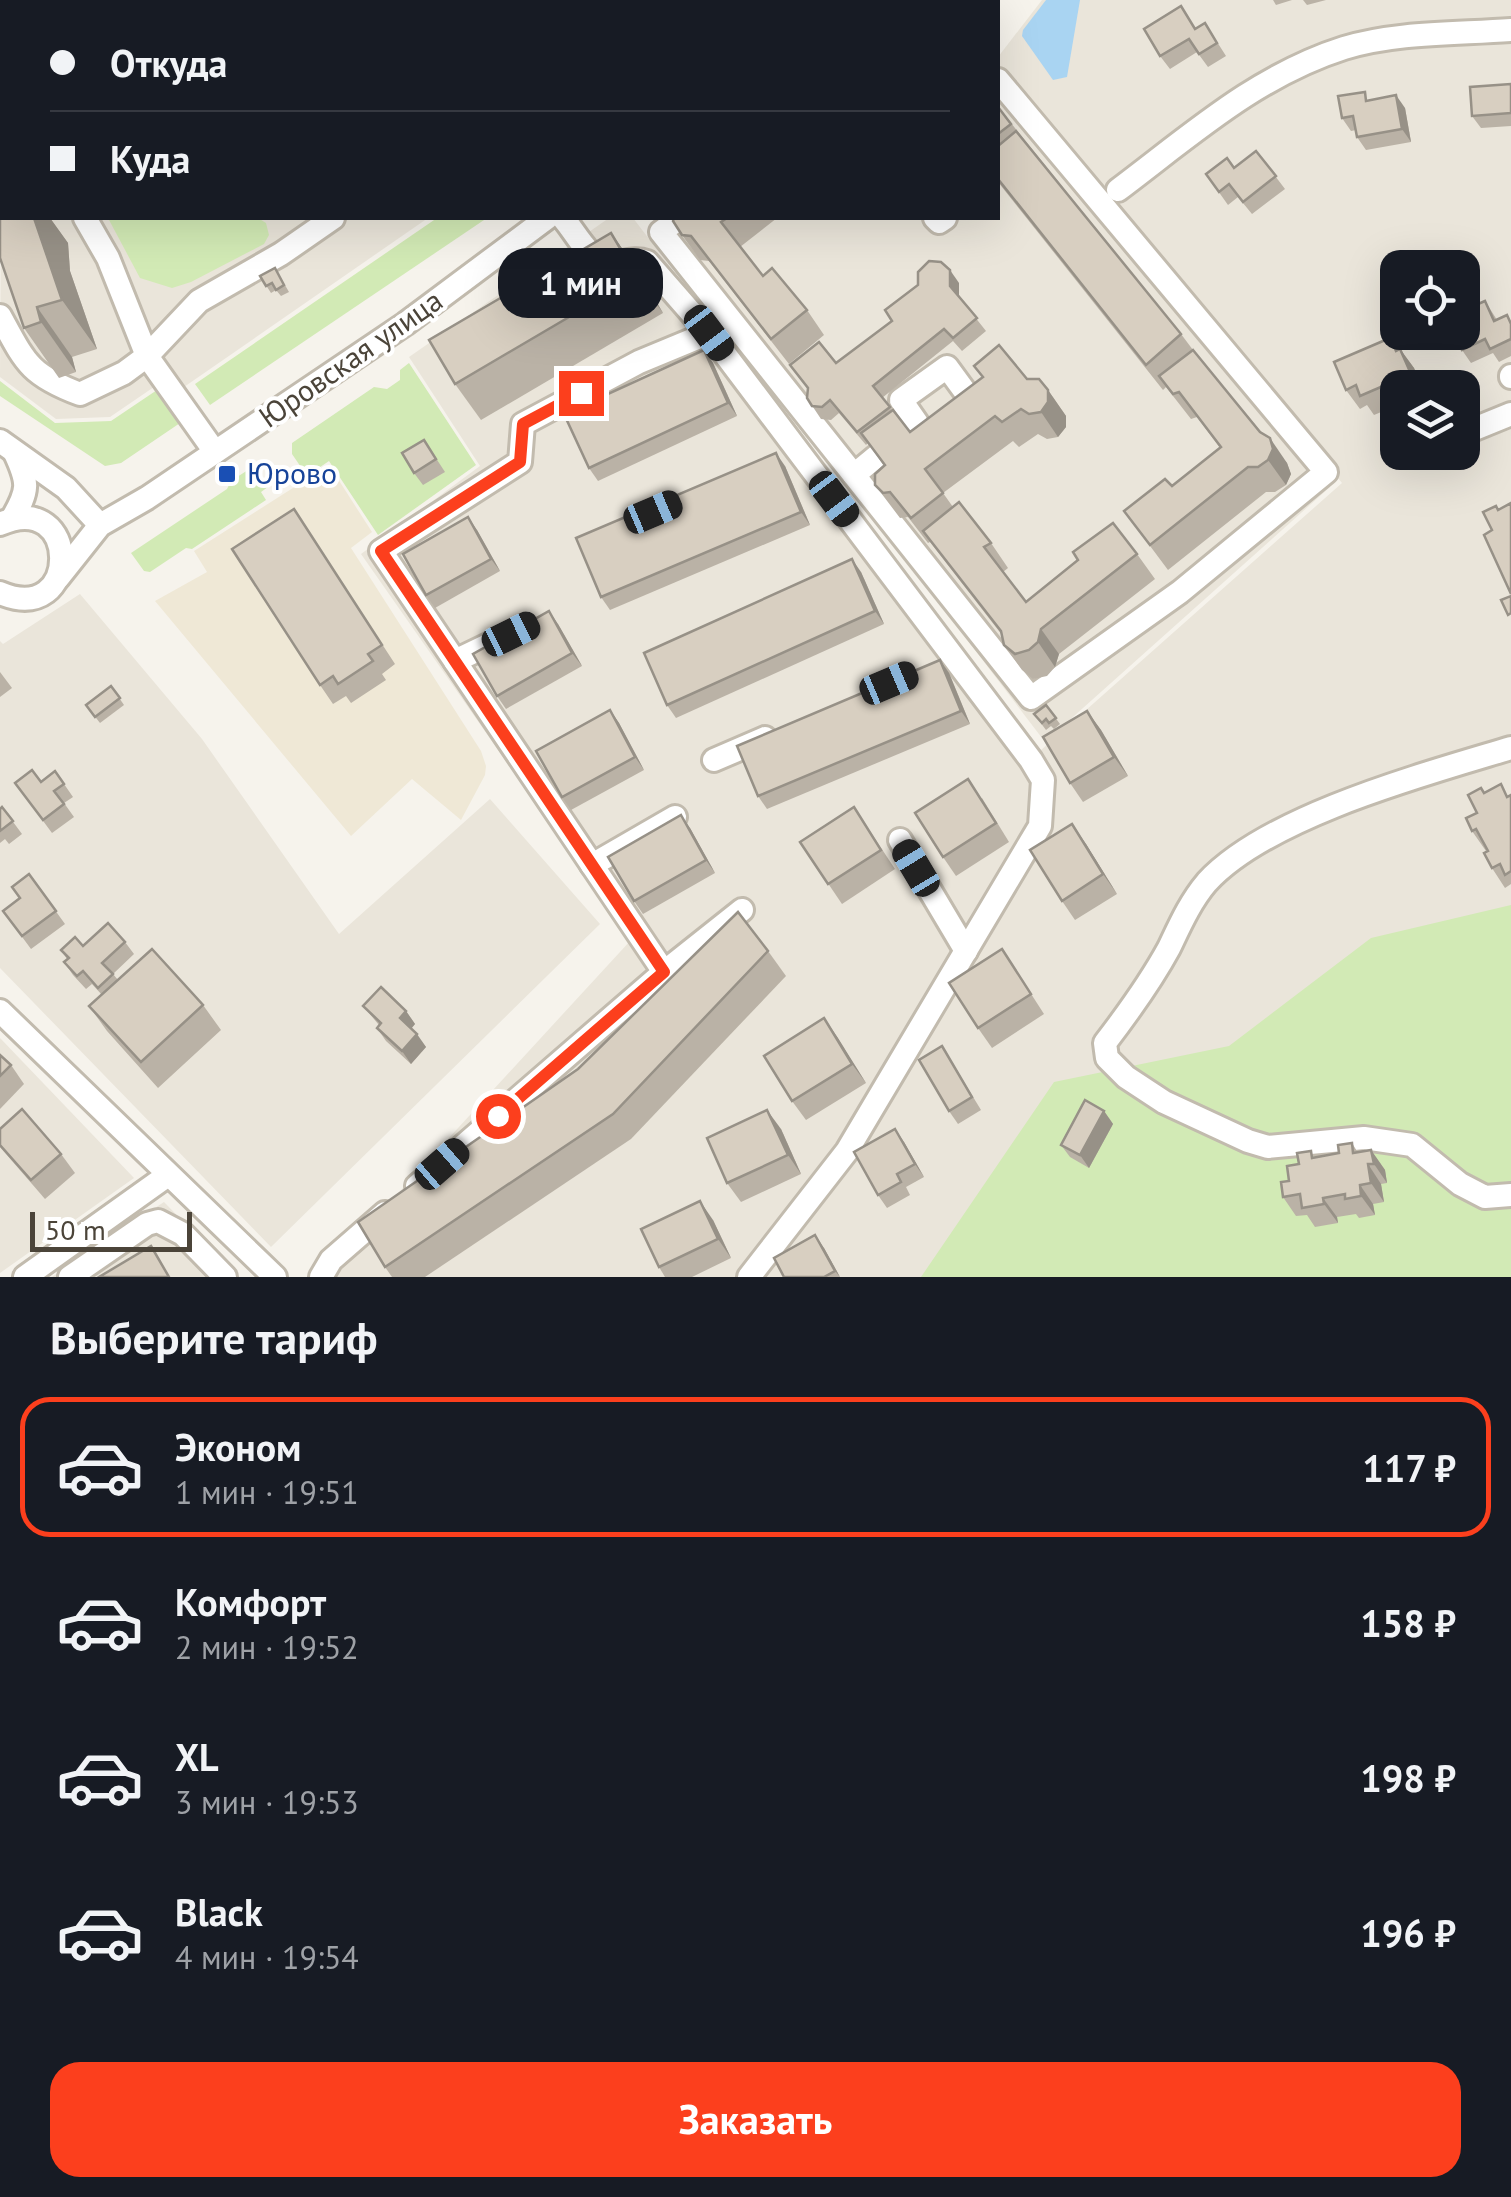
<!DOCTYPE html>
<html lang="ru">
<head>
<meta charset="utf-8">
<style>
	body { margin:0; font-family:"PT Sans",sans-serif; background:#242831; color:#f1f3f6; height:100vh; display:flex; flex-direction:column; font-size:38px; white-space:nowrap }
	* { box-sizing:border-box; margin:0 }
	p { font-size:32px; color:#9ea1a6 }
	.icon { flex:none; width:55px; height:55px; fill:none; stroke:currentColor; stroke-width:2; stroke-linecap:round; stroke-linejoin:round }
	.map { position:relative; height:1277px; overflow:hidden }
	.sheet { display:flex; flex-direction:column; background:#171b24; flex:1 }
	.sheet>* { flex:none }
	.hud { position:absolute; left:0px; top:0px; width:1000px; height:220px; box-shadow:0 10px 40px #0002; display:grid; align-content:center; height:220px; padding:0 50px; background:#171b24 }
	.fabs { position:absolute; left:1380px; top:250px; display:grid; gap:20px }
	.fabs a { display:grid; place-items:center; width:100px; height:100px; border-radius:20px; background:#171b24; box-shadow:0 10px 40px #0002; font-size:50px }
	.scale { position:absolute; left:30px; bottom:25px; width:162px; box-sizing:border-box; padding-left:10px; border:5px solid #4b4439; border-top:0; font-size:28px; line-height:35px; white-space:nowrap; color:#4b4439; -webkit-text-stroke:8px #fff; paint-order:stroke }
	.end { position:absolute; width:45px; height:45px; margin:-22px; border:12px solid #fc3f1d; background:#fff; box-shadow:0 0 0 5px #fff }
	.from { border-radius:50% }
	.bubble { position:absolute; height:70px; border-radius:30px; background:#171b24; box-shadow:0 10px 40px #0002; font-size:32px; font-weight:600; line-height:70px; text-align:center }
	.car { position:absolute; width:30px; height:60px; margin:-30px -15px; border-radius:12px; box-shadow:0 0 8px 2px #0007; background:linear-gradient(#222 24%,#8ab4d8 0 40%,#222 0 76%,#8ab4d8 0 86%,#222 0) }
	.hud b { display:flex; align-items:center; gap:35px; height:95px; font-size:38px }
	.hud b+b { border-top:2px solid #363941 }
	.hud i { width:25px; height:25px; background:#f1f3f6 }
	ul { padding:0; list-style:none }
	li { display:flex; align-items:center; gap:30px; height:140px; margin:0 20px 15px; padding:0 30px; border:5px solid transparent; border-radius:30px }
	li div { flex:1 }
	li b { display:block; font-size:38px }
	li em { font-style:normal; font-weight:600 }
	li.active { border-color:#fc3f1d }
	li>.icon { width:90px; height:90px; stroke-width:1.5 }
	h2 { padding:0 50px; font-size:45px; line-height:120px }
	.cta { display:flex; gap:20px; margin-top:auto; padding:20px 50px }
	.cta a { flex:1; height:115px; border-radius:30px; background:#fc3f1d; color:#fff; font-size:40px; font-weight:600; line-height:115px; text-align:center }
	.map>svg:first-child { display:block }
	.residential { fill:#eae5da; fill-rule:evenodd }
	.education { fill:#efe8d6 }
	.green { fill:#d2eab5 }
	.water { fill:#a9d4f2 }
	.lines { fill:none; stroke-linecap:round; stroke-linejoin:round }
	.minor-casing { stroke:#c2bbae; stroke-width:28 }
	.minor { stroke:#fff; stroke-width:22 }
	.wall { fill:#bab2a6 }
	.shaded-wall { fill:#979187 }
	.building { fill:#d8cfc1; stroke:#979187; stroke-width:2.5 }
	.route { stroke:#fc3f1d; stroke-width:12 }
	.transit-dot { fill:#1a4fb4; stroke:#fff; stroke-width:4 }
	.labels { text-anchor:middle; stroke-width:8; stroke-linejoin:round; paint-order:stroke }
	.street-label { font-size:30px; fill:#4b4439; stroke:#fff }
	.transit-label { font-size:30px; fill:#164399; stroke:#fff; text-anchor:start }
</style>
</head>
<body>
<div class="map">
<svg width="1511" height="1277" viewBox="0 0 1511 1277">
	<rect width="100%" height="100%" fill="#f6f3ec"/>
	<g class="residential">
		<path d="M1042 0H1511V1277H321L631 940 361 554 480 466 409 357 609 218H633L1041 750 1342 483 998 70V57ZM1398 268H1462V332H1398ZM1398 388H1462V452H1398Z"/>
		<path d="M2 31V218H428L184 387 173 374 110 417 56 419 0 377Z"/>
		<path d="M998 91 1330 487 1045 742 657 232 676 218H998Z"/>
		<path d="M80 594 202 739 339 934 490 799 600 924 271 1247 0 968V641L3 644Z"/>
		<path d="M0 1038 134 1178 0 1273Z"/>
		<path d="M164 1202 237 1277H52Z"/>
	</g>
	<path class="education" d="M329 465 372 532 351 548 481 751 486 766 485 775 461 820 412 779 351 836 155 601 207 572 194 551Z"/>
	<g class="green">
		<path d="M108 218H258L266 223 269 235 264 244 191 282 172 288 140 278Z"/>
		<path d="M437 218H487L210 405 195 384Z"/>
		<path d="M409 363 476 465 378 535 329 461 307 476 292 454V443L374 387 387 389 400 380V370Z"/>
		<path d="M0 381 55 423 111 421 160 388 183 421 121 463 105 466 0 396Z"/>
		<path d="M254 466 268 487 261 492 266 500 192 549 186 548 150 572 144 571 131 553 227 489 231 481Z"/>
		<path d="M1511 905V1277H921L1054 1082 1229 1046 1371 938Z"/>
	</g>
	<path class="water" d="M1046 0H1080L1067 77 1053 80 1022 36 1023 30Z"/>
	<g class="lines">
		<g class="minor-casing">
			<g id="minor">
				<path d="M273 0 276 2"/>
				<path d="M579 0 580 2"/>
				<path d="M918 0 921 2"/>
				<path d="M614 2 620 0"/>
				<path d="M799 2 801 0"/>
				<path d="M956 2 959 0"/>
				<path d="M0 50 2 49"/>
				<path d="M0 110 2 114"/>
				<path d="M1118 190C1190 136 1256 76 1344 48 1396 32 1456 34 1511 30"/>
				<path d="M85 218 108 258 147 356 215 452"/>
				<path d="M563 218C574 230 590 262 607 263 621 265 632 257 647 262L709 333 1031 760 1043 780 1040 826 847 1151 749 1277"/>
				<path d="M680 218 661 232 1031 698 1180 592 1326 472 998 80"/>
				<path d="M935 218 939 222 945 218"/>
				<path d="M0 316C25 362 29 375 80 394L124 373 147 356 199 301 281 254 333 218"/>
				<path d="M1511 376V377"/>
				<path d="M1462 434 1511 414"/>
				<path d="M0 441 66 488 100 525"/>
				<path d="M854 475 917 423 901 400 947 367 977 408 970 413"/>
				<path d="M12 519C29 490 29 483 15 453"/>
				<path d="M0 524C81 488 82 628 0 593"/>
				<path d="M58 578 100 525 147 498 405 324 547 218"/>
				<path d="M455 661 515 632"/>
				<path d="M1511 748C1425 774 1268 816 1207 882 1190 902 1180 925 1169 948 1151 981 1128 1013 1105 1043L1107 1058 1126 1077 1164 1102 1248 1141 1268 1147 1364 1138 1412 1145 1460 1184 1485 1197 1511 1195"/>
				<path d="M714 760 765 738"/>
				<path d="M900 840 966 951"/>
				<path d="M592 865 675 817"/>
				<path d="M664 972 742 910"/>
				<path d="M0 1011 275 1277"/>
				<path d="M417 1186 664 972 381 551 520 462 523 424 639 362 709 333"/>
				<path d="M25 1277 168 1175"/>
				<path d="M70 1277 147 1224 158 1221 183 1234 225 1277"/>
				<path d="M321 1277 331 1260 385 1213"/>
			</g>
		</g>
		<use href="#minor" class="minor"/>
	</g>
	<g class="wall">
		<path d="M325 0H527L529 2H329Z"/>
		<path d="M1273 0H1292L1276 5Z"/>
		<path d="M1303 0H1326L1307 5Z"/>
		<path d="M1205 23 1226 56 1208 67 1197 52 1170 69 1160 56Z"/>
		<path d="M1511 84V126L1481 128 1472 116Z"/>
		<path d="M1371 100 1405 108 1411 142 1366 150 1357 137 1356 130 1351 131 1342 118Z"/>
		<path d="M998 107 1181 334 1193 350 1287 463 1291 474 1286 485 1275 492H1266L1168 570 1124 511 1172 486 1220 448 1197 417 1191 419 1166 387 1163 390 998 182Z"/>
		<path d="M0 145 2 148V218H50L68 243 70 271 97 349 72 357 76 372 59 378 24 328 0 259Z"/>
		<path d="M1256 151 1285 189 1252 214 1238 197 1228 205 1206 174 1234 168Z"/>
		<path d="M674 218H777L740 247 763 276 807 310 824 335 789 364 709 261 700 260 682 235Z"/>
		<path d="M611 233 637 269 663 313 481 420 455 384Z"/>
		<path d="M275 268 289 292 281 296 276 290 271 293 260 276Z"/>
		<path d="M959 283V297L986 331 962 351 953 341 882 398 910 432 1027 379 1048 390 1066 416V427L1058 437 1047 439 1038 434 1019 447 1013 441 943 493 953 507 991 543 1008 568 1003 572 1026 602 1137 554 1155 579 1059 654 1055 667 1047 676 1033 679 1022 670 1004 645 1002 635 930 542 928 543 908 517 900 518 875 485 884 466 868 443 866 445 839 413 831 420 821 419 807 398 836 363 892 321 918 285Z"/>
		<path d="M1485 301 1497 320 1507 315 1511 321V356L1499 362 1493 353 1471 363 1462 350Z"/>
		<path d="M1400 349 1414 368 1423 388H1398V405L1374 415 1367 405 1360 409 1346 390Z"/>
		<path d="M704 350 713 363 737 416 598 481 589 468Z"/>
		<path d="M424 440 445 472 423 485 414 473Z"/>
		<path d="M785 466 810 525 610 610 601 597Z"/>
		<path d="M294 509 395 664 382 674 386 680 351 703 346 696 333 704 320 685Z"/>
		<path d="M477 530 500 571 435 608 426 595Z"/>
		<path d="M861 572 884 624 676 718 667 705Z"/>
		<path d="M558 624 582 666 506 709 497 696Z"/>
		<path d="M940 660 949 673 970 724 767 809 758 796Z"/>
		<path d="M0 672 12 688 0 697Z"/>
		<path d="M111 686 124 705 100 723 86 705Z"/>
		<path d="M1046 705 1060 724 1054 729 1051 726 1046 730 1034 714Z"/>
		<path d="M610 710 619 723 644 770 571 810 562 797Z"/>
		<path d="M1087 711 1101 730 1128 776 1083 802 1070 783Z"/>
		<path d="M55 771 73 797 64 803 74 817 52 833 15 783 41 782Z"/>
		<path d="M1485 793 1509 796 1511 795V884L1505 888 1492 868 1487 850 1486 851 1472 831Z"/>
		<path d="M982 798 1009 842 956 876 943 857Z"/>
		<path d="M2 807 22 834 9 844 5 839 0 843V809Z"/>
		<path d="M854 807 895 869 842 904 800 842Z"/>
		<path d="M690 828 715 873 643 914 634 901Z"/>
		<path d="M1086 844 1117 894 1075 920 1062 901Z"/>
		<path d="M29 874 65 924 31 949 3 911 20 898Z"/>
		<path d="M125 942 134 954 113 974 118 980 203 1005 221 1030 158 1088 107 1031 89 1006 102 995 92 984 86 989 73 975 64 962 67 959 61 950 83 946Z"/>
		<path d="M768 951 786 976 631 1139 425 1277H392L385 1267 578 1069Z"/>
		<path d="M1015 969 1044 1014 992 1048 978 1028Z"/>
		<path d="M363 1006 406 1011 415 1024 411 1029 426 1047 411 1064 386 1041 377 1028 379 1025Z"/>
		<path d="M824 1018 866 1083 806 1120 792 1101Z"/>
		<path d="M942 1046 981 1110 958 1124 949 1111Z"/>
		<path d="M0 1055 11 1065 24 1084 0 1109Z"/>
		<path d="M1104 1111 1113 1124 1089 1168 1070 1157 1061 1145Z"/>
		<path d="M0 1129 61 1154 75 1173 45 1199 0 1147Z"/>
		<path d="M781 1129 801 1174 741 1202 727 1183Z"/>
		<path d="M904 1142 924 1177 906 1187 910 1195 887 1208 878 1195Z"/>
		<path d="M1352 1143 1358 1153 1371 1150 1385 1170 1387 1183 1381 1184 1384 1202 1373 1204 1375 1215 1359 1218 1356 1214 1337 1217 1338 1223 1315 1227 1307 1215 1296 1216 1283 1197 1289 1181 1315 1157 1339 1153Z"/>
		<path d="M713 1220 731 1258 692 1277H665L659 1267Z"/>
		<path d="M824 1248 840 1277H784Z"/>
	</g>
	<g class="shaded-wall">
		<path d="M337 0H354L356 2H339Z"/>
		<path d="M399 0H413L415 2H400Z"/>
		<path d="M500 0H527L529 2H500Z"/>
		<path d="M1396 95 1405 108 1411 142 1402 129Z"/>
		<path d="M0 145 2 148V178L0 173Z"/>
		<path d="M27 218H50L68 243 70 271 97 349 62 300Z"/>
		<path d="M611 233 637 269 663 313 637 277Z"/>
		<path d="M950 270 959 283V299L950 286Z"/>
		<path d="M37 307 72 357 76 372 41 322Z"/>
		<path d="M1400 349 1414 368 1423 388 1411 374Z"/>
		<path d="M704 350 713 363 737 416 728 403Z"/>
		<path d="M1048 390 1066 416V427L1058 437 1041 412Z"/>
		<path d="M1270 438 1287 463 1291 474 1286 485 1268 460Z"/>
		<path d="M776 453 785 466 810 525 801 512Z"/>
		<path d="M468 517 477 530 500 571 491 559Z"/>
		<path d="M852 559 861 572 884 624 875 611Z"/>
		<path d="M549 611 558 624 582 666 572 653Z"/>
		<path d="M1041 629 1059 654 1055 667 1038 642Z"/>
		<path d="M940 660 949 673 970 724 961 711Z"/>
		<path d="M610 710 619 723 644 770 635 757Z"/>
		<path d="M1087 711 1101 730 1128 776 1114 757Z"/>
		<path d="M681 815 690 828 715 873 706 860Z"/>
		<path d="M1072 824 1086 844 1117 894 1103 874Z"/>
		<path d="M406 1011 415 1024 409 1031 400 1018Z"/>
		<path d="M824 1018 838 1038 866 1083 852 1064Z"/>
		<path d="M417 1034 426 1047 411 1064 402 1051Z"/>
		<path d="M767 1110 781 1129 801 1174 788 1155Z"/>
		<path d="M1104 1111 1113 1124 1089 1168 1080 1155Z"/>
		<path d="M895 1129 904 1142 924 1177 915 1164Z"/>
		<path d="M1371 1150 1385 1170 1387 1183 1374 1164Z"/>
		<path d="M1368 1164 1381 1184 1384 1202 1371 1183Z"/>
		<path d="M1360 1185 1373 1204 1375 1215 1361 1196Z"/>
		<path d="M1323 1198 1337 1217 1338 1223 1324 1204Z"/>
		<path d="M700 1201 713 1220 731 1258 718 1239Z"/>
		<path d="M815 1235 824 1248 840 1277 835 1271Z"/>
	</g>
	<g class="building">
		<path d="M79 0H153L156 2H81Z"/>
		<path d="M448 0H500V2H456Z"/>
		<path d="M1181 6 1195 29 1205 23 1217 43 1199 54 1189 39 1160 56 1144 29Z"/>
		<path d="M1511 84V113L1472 116 1470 87Z"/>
		<path d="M1365 92 1366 101 1396 95 1402 129 1357 137 1353 116 1342 118 1338 96Z"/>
		<path d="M998 107 1011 124 998 134Z"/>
		<path d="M1016 131 1181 334 1146 365 998 179V146Z"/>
		<path d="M1256 151 1276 176 1243 202 1229 184 1219 192 1206 174 1227 158 1234 168Z"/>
		<path d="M0 173 2 178V218H34L62 300 37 307 41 322 24 328 0 258Z"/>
		<path d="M674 218H727L721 222 763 276 772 268 807 310 771 339 691 236 682 235 673 221Z"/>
		<path d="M611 233 637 277 455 384 429 340Z"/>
		<path d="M929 261 941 262 950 270V286L977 318 953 338 944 329 873 386 890 407 857 432 830 400 822 407 812 406 807 398 808 388 790 365 819 342 836 363 892 321 885 310 918 285V272Z"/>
		<path d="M275 268 284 285 276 290 272 283 266 286 260 276Z"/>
		<path d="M1485 301 1494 321 1507 315 1511 324V339L1490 349 1485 339 1462 350 1454 332H1462V311Z"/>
		<path d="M1390 338 1396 351 1400 349 1411 374 1360 396 1356 385 1346 390 1334 362Z"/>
		<path d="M999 345 1027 379H1039L1048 390V402L1041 412 1029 414 1021 409 1002 422 995 416 925 469 943 493 911 518 890 492 883 493 875 485V474L885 465 861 433 893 410 910 432 983 377 974 366Z"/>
		<path d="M704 350 728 403 589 468 564 414Z"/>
		<path d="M1193 350 1260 432 1270 438 1273 449 1268 460 1258 467H1248L1150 545 1124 511 1165 479 1172 486 1221 447 1179 392 1173 394 1159 376Z"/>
		<path d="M424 440 436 459 414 473 402 453Z"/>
		<path d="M776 453 801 512 601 597 576 538Z"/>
		<path d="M959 502 991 543 984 547 1026 602 1078 560 1073 552 1113 523 1137 554 1041 629 1038 642 1029 650 1015 654 1004 645 1001 631 923 531Z"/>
		<path d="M1511 503V594L1484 535 1492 530 1483 512 1496 506 1498 510Z"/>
		<path d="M294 509 382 645 368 654 373 661 338 684 333 676 320 685 232 549Z"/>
		<path d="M468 517 491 559 426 595 403 554Z"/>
		<path d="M852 559 875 611 667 705 644 653Z"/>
		<path d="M1511 596V613L1508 615 1501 600Z"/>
		<path d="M549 611 572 653 497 696 473 654Z"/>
		<path d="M940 660 961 711 758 796 737 746Z"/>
		<path d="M111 686 120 698 95 717 86 705Z"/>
		<path d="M1046 705 1056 718 1049 723 1046 719 1042 723 1034 714Z"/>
		<path d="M610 710 635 757 562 797 536 751Z"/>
		<path d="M1087 711 1114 757 1070 783 1043 737Z"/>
		<path d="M32 770 41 782 55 771 64 784 54 791 64 804 43 820 15 783Z"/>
		<path d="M968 779 996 823 943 857 915 813Z"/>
		<path d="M1501 784 1507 797 1511 795V871L1505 875 1500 864 1492 868 1484 853 1488 851 1476 829 1472 831 1466 818 1477 813 1468 795 1481 788 1484 793Z"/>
		<path d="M2 807 13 821 0 831V809Z"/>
		<path d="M854 807 881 850 828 884 800 842Z"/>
		<path d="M681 815 706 860 634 901 608 857Z"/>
		<path d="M1072 824 1103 874 1062 901 1030 850Z"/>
		<path d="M29 874 56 911 22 936 3 911 20 898 12 887Z"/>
		<path d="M738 912 768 951 613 1114 385 1267 358 1222 578 1069Z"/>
		<path d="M108 923 125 942 102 963 113 974 98 988 83 971 77 976 64 962 69 958 61 950 75 937 83 946Z"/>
		<path d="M152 949 203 1005 141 1062 89 1006Z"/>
		<path d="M1002 949 1031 994 978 1028 949 983Z"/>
		<path d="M381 987 406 1011 400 1018 417 1034 402 1051 377 1028 381 1023 363 1006Z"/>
		<path d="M824 1018 852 1064 792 1101 764 1056Z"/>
		<path d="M942 1046 972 1097 949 1111 919 1060Z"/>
		<path d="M0 1055 11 1065 0 1076Z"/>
		<path d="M1085 1100 1104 1111 1080 1155 1061 1145Z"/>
		<path d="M22 1109 61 1154 31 1180 0 1145V1129Z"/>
		<path d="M767 1110 788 1155 727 1183 707 1138Z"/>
		<path d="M895 1129 915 1164 897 1174 901 1182 878 1195 854 1152Z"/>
		<path d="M1352 1143 1353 1153 1371 1150 1374 1164H1368L1371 1183 1360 1185 1361 1196 1345 1199V1194L1323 1198 1324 1204 1302 1208 1300 1194 1283 1197 1281 1182 1289 1181 1287 1166 1299 1164 1297 1153 1311 1151 1312 1158 1339 1153 1338 1145Z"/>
		<path d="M700 1201 718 1239 659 1267 641 1229Z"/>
		<path d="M815 1235 835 1271 824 1277H784L774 1258Z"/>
		<path d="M151 1246 169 1277H99Z"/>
	</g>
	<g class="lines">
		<path class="route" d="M498 1116 664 972 381 551 520 462 523 424 581 393"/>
	</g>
	<rect class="transit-dot" x="217" y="464" width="20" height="20" rx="5"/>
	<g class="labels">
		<g class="street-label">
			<text transform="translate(351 359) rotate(-35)" y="10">Юровская улица</text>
		</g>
		<g class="transit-label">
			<text x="247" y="484">Юрово</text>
		</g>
	</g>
</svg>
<div class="fabs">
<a><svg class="icon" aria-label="locate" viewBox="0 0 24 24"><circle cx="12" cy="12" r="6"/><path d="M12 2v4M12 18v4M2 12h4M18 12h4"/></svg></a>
<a><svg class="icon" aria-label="layers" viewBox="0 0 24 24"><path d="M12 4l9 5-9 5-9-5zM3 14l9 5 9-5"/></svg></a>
</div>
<div class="scale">50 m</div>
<i class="end from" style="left:498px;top:1116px"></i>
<i class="end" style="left:581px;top:393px"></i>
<div class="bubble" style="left:498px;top:248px;width:165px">1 мин</div>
<i class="car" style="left:709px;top:333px;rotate:143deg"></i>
<i class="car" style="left:834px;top:499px;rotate:143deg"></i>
<i class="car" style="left:653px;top:512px;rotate:67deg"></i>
<i class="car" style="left:511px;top:634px;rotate:64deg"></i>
<i class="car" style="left:889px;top:683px;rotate:67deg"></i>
<i class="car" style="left:916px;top:868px;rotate:329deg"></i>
<i class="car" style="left:442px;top:1164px;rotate:49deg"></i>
<div class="hud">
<b><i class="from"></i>Откуда</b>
<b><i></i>Куда</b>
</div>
</div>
<section class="sheet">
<h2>Выберите тариф</h2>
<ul>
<li class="active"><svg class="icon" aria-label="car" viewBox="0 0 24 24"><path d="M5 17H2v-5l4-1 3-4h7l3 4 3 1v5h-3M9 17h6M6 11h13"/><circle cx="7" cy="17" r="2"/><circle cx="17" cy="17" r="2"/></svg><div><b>Эконом</b><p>1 мин · 19:51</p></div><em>117 ₽</em></li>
<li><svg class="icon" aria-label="car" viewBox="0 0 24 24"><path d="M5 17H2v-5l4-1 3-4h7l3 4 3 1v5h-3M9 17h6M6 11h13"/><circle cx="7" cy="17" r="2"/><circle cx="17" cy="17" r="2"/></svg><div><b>Комфорт</b><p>2 мин · 19:52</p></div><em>158 ₽</em></li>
<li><svg class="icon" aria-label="car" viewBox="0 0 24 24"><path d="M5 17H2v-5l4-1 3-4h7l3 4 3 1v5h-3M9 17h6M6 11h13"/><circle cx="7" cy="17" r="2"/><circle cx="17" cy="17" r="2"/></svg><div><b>XL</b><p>3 мин · 19:53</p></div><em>198 ₽</em></li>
<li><svg class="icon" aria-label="car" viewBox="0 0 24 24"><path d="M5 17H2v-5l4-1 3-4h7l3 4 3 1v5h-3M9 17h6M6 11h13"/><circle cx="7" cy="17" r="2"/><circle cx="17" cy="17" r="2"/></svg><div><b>Black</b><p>4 мин · 19:54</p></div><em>196 ₽</em></li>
</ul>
<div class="cta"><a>Заказать</a></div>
</section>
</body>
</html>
